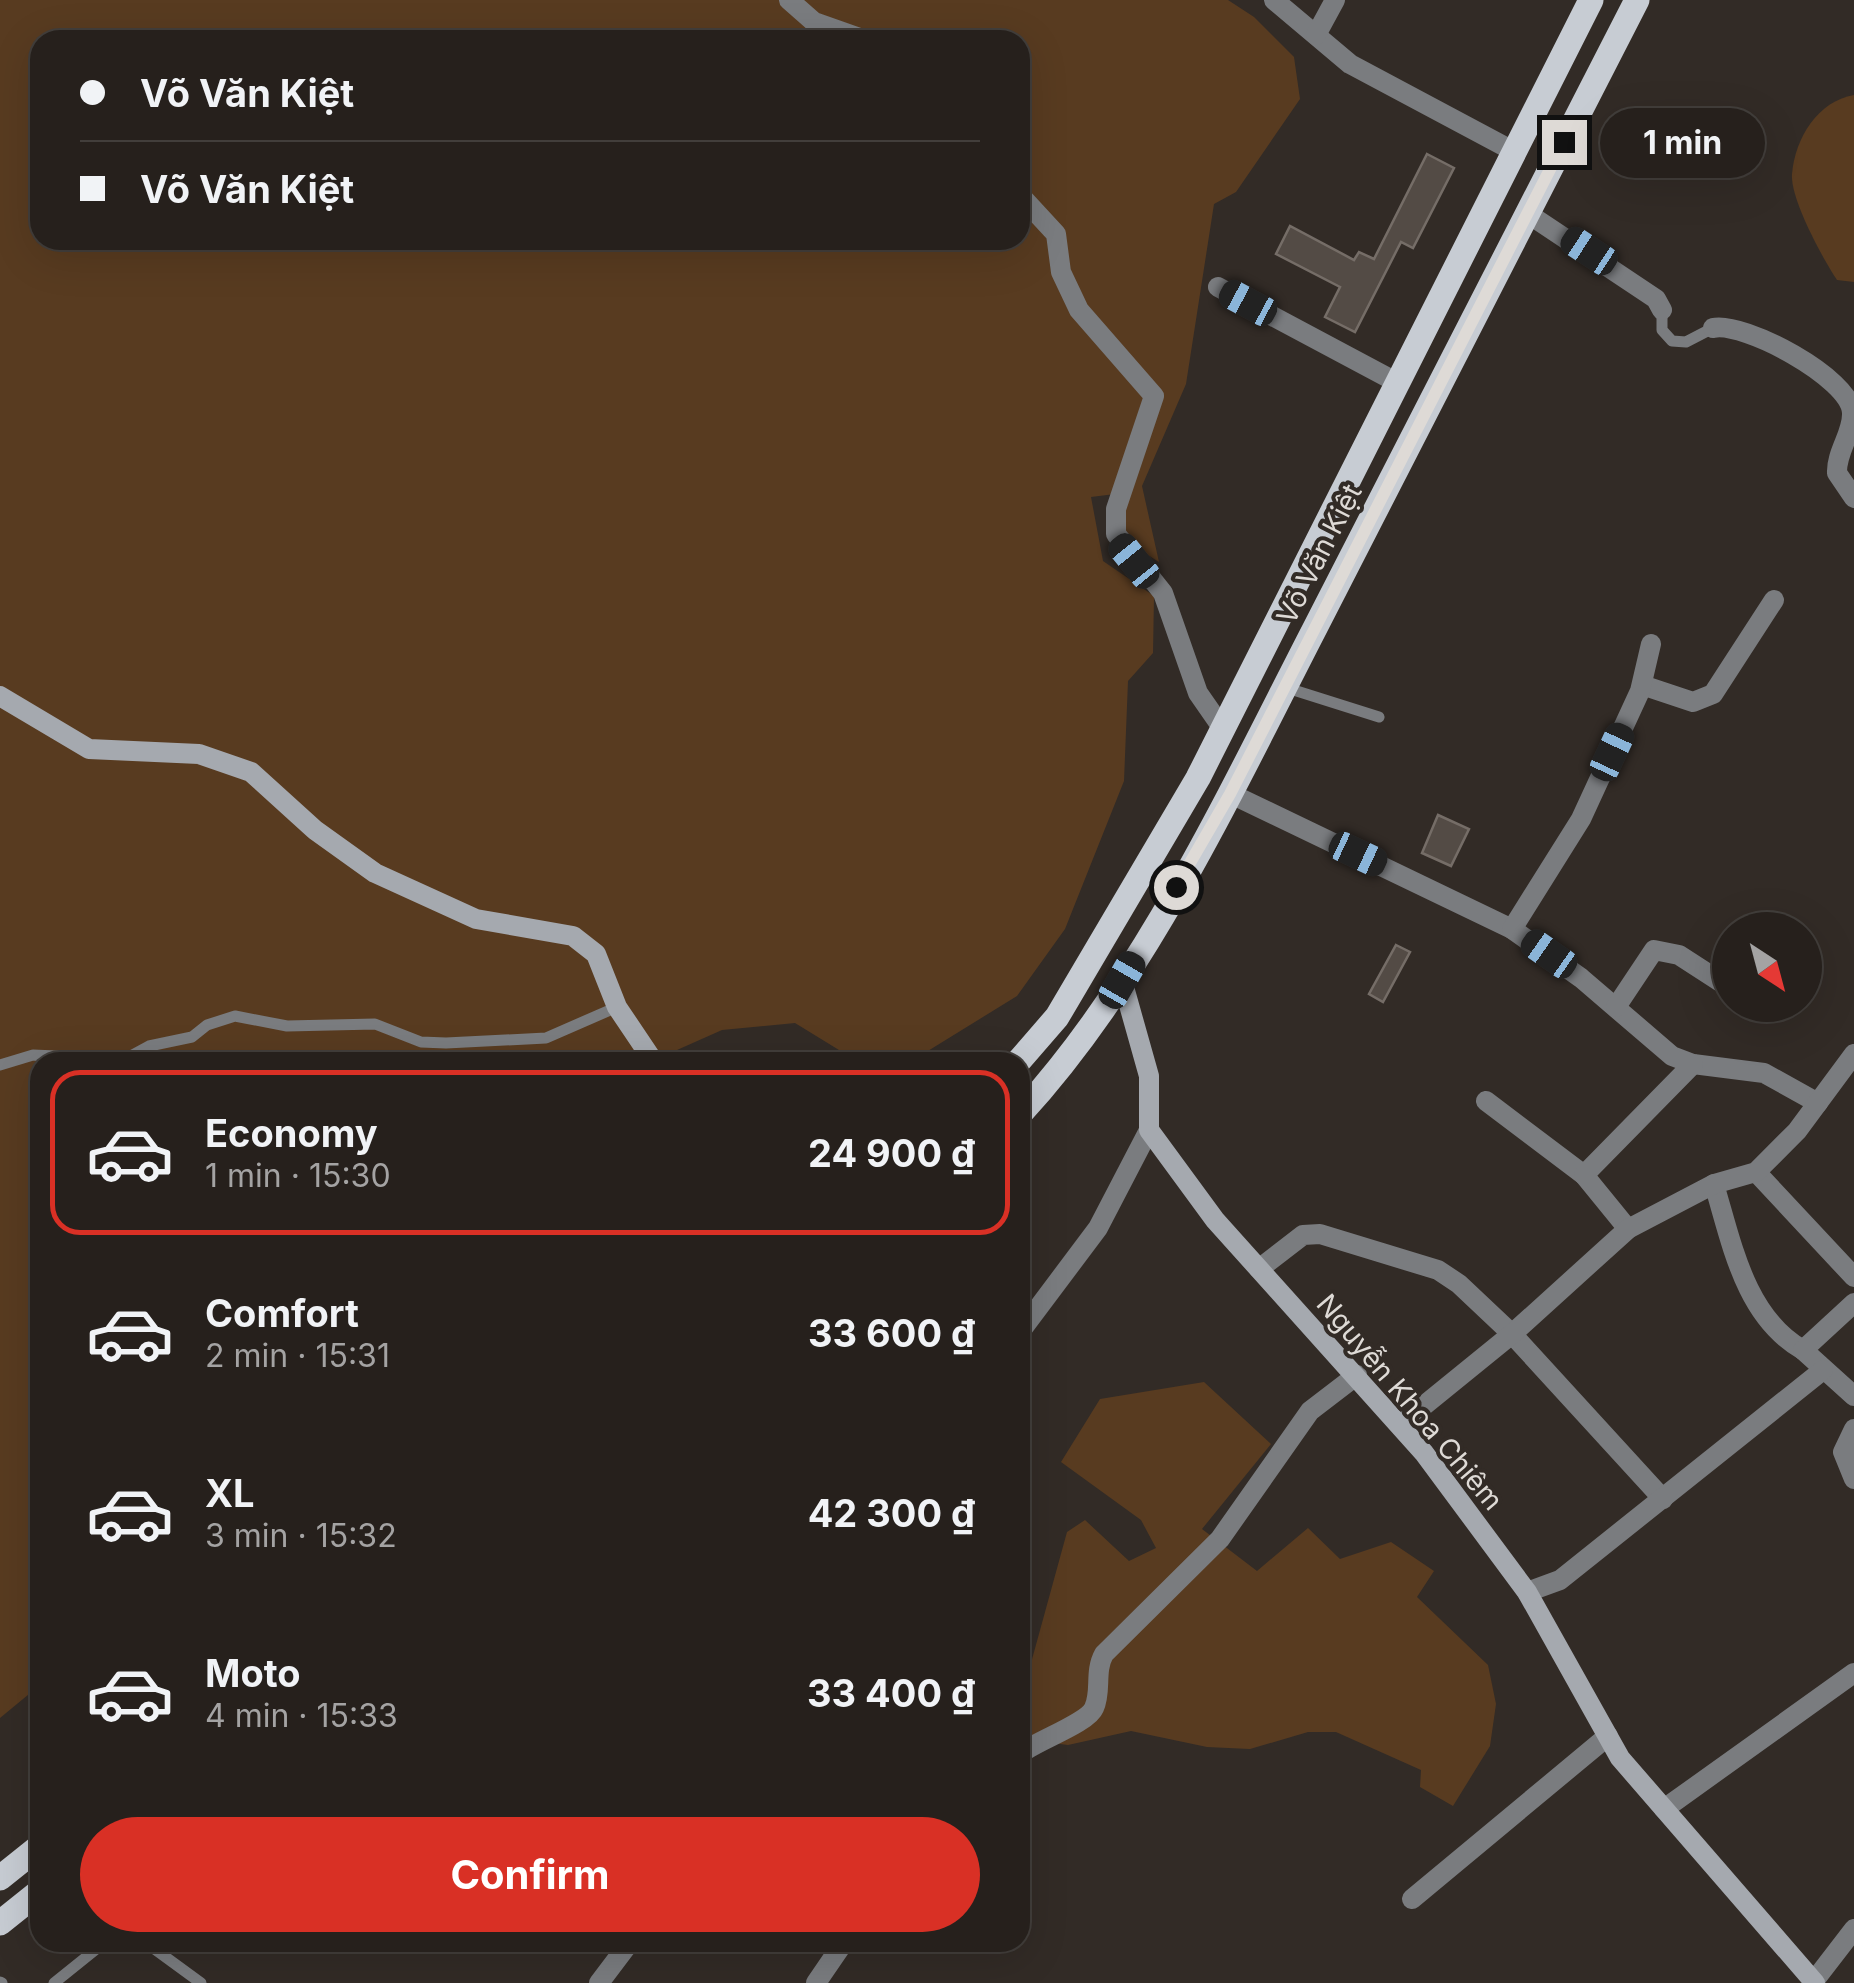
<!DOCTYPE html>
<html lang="en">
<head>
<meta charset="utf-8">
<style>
	body { margin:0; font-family:Inter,sans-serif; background:#322d29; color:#f1f3f6; height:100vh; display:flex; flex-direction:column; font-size:38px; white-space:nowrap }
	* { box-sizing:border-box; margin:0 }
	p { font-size:32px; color:#a4a3a3 }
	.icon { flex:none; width:55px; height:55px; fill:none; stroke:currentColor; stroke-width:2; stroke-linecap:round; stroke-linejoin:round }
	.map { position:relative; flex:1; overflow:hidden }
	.details { position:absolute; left:30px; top:1052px; width:1000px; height:900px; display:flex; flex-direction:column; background:#26201c; border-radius:30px; box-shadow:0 10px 40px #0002,0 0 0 2px #423e3b }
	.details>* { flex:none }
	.banner { position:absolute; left:30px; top:30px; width:1000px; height:220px; border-radius:30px; box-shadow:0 10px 40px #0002,0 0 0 2px #423e3b; display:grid; align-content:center; height:220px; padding:0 50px; background:#26201c }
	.needle { width:65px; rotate:144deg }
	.buttons { position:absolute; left:1712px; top:912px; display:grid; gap:20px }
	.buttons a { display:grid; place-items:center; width:110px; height:110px; border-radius:50%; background:#26201c; box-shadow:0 10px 40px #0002,0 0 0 2px #423e3b; font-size:50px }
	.end { position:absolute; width:45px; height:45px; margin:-22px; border:12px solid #dedad6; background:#111; box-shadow:0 0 0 5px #111 }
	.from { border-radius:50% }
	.bubble { position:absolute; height:70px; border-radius:35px; background:#26201c; box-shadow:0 10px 40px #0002,0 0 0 2px #423e3b; font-size:32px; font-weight:700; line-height:70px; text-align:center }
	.car { position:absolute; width:30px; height:60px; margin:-30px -15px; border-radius:12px; box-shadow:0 0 8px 2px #0007; background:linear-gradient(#222 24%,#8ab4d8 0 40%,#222 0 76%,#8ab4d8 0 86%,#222 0) }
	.banner b { display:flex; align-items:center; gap:35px; height:95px; font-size:38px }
	.banner b+b { border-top:2px solid #423e3b }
	.banner i { width:25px; height:25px; background:#f1f3f6 }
	ul { padding:18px 0 0; list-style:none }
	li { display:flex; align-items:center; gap:30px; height:165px; margin:0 20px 15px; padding:0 30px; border:5px solid transparent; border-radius:30px }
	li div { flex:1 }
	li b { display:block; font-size:38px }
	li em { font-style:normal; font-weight:700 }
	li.current { border-color:#d93025 }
	li>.icon { width:90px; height:90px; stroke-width:1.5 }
	.cta { display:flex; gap:20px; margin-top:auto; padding:20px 50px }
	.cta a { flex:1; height:115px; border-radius:60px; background:#d93025; color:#fff; font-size:40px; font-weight:700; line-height:115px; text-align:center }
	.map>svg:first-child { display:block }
	.green { fill:#583b20; fill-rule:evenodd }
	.building { fill:#534b45; stroke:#756d67; stroke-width:2.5 }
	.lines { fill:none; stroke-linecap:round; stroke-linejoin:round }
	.lane { stroke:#7a7c7f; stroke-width:11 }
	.street { stroke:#7a7c7f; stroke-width:20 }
	.secondary { stroke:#a5a9af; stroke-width:20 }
	.primary { stroke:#c7ccd3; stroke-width:25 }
	.route { stroke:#dedad6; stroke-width:12 }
	.labels { text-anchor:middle; stroke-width:8; stroke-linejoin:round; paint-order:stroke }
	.street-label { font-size:28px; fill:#dedad6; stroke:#322b26 }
</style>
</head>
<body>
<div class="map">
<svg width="1854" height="1983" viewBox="0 0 1854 1983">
	<rect width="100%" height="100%" fill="#322b26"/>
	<g class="green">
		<path d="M0 0H1228L1254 17 1294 57 1300 99 1236 192 1214 204 1186 384 1142 486 1159 562 1137 548 1114 519 1115 494 1091 497 1103 561 1154 596 1153 653 1128 681 1124 781 1065 929 1017 996 910 1062H831L839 1050 795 1023 722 1030 650 1062H40V1685L0 1718ZM40 40H1020V240H40Z"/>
		<path d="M1854 95V282L1837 280C1823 259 1790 199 1792 174 1795 138 1818 101 1854 95Z"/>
		<path d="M1204 1382 1271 1444 1202 1529 1257 1571 1308 1528 1340 1559 1391 1542 1434 1571 1417 1597 1488 1665 1496 1704 1490 1746 1453 1806 1420 1787 1421 1770 1336 1732H1308L1250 1749 1207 1747 1131 1731 1068 1745 1020 1739V1703L1067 1532 1085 1520 1129 1561 1156 1548 1141 1520 1061 1462 1100 1399Z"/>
	</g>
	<g class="building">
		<path d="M1427 154 1454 168 1413 248 1401 242 1355 332 1325 317 1340 287 1276 254 1290 226 1354 260 1359 252 1374 259Z"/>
		<path d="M1438 815 1469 829 1451 866 1422 853Z"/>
		<path d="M1396 945 1410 952 1383 1002 1369 994Z"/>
	</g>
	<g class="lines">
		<g class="lane">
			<path d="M1662 310V330L1672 341 1686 342 1713 328"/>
			<path d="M1284 687 1379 717"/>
			<path d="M0 1065 33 1055 125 1059 149 1046 192 1037 207 1025 235 1016 287 1026 375 1024 421 1042 446 1043 546 1038 617 1007"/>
			<path d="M145 1942 201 1983"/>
			<path d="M0 1982 2 1983"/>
			<path d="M54 1983 105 1942"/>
		</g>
		<g class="street">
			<path d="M789 0 814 22 865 40"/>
			<path d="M1274 0 1350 64 1515 152"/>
			<path d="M1316 35 1335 0"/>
			<path d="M1020 195 1056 234 1061 272 1079 310 1154 396 1116 509V534L1163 593 1198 693 1223 729"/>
			<path d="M1527 213 1656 299 1662 310"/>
			<path d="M1218 287 1398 383"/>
			<path d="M1713 328C1743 321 1851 378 1852 413 1853 433 1836 452 1837 473L1854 498"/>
			<path d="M1642 685 1693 702 1713 694 1774 600"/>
			<path d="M1229 793 1512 929 1581 978 1672 1056 1693 1064 1764 1073 1818 1103"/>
			<path d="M1512 929 1581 819 1640 691 1651 644"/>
			<path d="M1616 1007 1654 950 1679 955 1730 988"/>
			<path d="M1486 1101 1584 1175"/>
			<path d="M1756 1172 1854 1277"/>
			<path d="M1714 1184C1732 1244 1745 1317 1803 1350"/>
			<path d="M1628 1229 1584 1175 1693 1064"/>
			<path d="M1259 1269 1303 1235 1320 1234 1438 1270 1459 1284 1512 1334 1663 1499"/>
			<path d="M1854 1303 1803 1350 1854 1396"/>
			<path d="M1020 1332 1098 1228 1149 1130"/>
			<path d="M1400 1425 1512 1334 1628 1229 1714 1184 1756 1172 1797 1131 1854 1054"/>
			<path d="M1854 1429 1843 1452 1854 1479"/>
			<path d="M1527 1592 1560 1580 1823 1370"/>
			<path d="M1020 1754C1036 1741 1088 1723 1094 1708 1102 1691 1094 1672 1104 1654L1220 1539 1310 1411 1357 1375"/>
			<path d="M1664 1809 1854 1673"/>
			<path d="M1412 1899 1608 1736"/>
			<path d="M1814 1981 1854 1929"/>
			<path d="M599 1983 630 1942"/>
			<path d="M816 1983 844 1942"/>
		</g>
		<g class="secondary">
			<path d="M0 696 89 749 199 754 251 772 315 830 375 873 476 919 573 936 596 954 617 1007 654 1062"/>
			<path d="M1122 980 1149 1076V1130L1215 1220 1424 1453 1527 1592 1620 1758 1815 1983"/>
		</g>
		<g class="primary">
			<path d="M1018 1062 1057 1017 1198 778 1591 0"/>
			<path d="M1020 1114C1143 981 1230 793 1313 632 1421 421 1529 211 1637 0"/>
			<path d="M0 1878 40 1846"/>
			<path d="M0 1923 40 1891"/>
		</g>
	</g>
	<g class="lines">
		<path class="route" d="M1176 887 1230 794 1564 142"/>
	</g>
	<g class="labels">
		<g class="street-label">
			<text transform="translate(1319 554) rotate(-63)" y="10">Võ Văn Kiệt</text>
			<text transform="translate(1410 1402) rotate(50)" y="10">Nguyễn Khoa Chiêm</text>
		</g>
	</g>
</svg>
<div class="buttons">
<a><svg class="needle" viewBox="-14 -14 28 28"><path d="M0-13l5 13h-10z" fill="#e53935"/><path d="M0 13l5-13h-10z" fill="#a4a3a3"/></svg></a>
</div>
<i class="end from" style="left:1176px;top:887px"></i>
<i class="end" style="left:1564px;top:142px"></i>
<div class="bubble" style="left:1600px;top:108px;width:165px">1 min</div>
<i class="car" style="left:1589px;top:251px;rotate:303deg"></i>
<i class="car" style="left:1248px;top:303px;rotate:298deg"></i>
<i class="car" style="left:1134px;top:561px;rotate:321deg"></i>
<i class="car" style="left:1612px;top:752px;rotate:25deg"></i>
<i class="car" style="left:1358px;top:854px;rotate:115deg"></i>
<i class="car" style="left:1549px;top:954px;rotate:305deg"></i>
<i class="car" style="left:1122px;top:980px;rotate:30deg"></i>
<div class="banner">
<b><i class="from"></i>Võ Văn Kiệt</b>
<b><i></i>Võ Văn Kiệt</b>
</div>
<section class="details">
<ul>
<li class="current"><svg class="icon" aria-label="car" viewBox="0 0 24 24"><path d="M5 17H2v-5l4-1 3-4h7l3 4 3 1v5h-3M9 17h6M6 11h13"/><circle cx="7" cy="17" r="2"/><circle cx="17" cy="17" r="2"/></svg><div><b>Economy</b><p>1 min · 15:30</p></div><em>24 900 ₫</em></li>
<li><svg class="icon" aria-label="car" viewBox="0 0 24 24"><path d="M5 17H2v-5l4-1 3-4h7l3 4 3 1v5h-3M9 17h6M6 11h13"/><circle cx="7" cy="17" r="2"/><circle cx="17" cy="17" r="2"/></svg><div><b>Comfort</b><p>2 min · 15:31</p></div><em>33 600 ₫</em></li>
<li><svg class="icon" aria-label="car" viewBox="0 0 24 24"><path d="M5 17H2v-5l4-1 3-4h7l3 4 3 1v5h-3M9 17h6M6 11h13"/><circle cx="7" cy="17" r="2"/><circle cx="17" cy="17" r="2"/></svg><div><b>XL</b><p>3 min · 15:32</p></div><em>42 300 ₫</em></li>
<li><svg class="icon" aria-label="car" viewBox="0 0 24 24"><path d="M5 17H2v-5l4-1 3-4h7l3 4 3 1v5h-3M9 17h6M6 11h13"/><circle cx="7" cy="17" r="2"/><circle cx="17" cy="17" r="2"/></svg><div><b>Moto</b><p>4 min · 15:33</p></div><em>33 400 ₫</em></li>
</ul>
<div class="cta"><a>Confirm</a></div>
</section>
</div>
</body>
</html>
